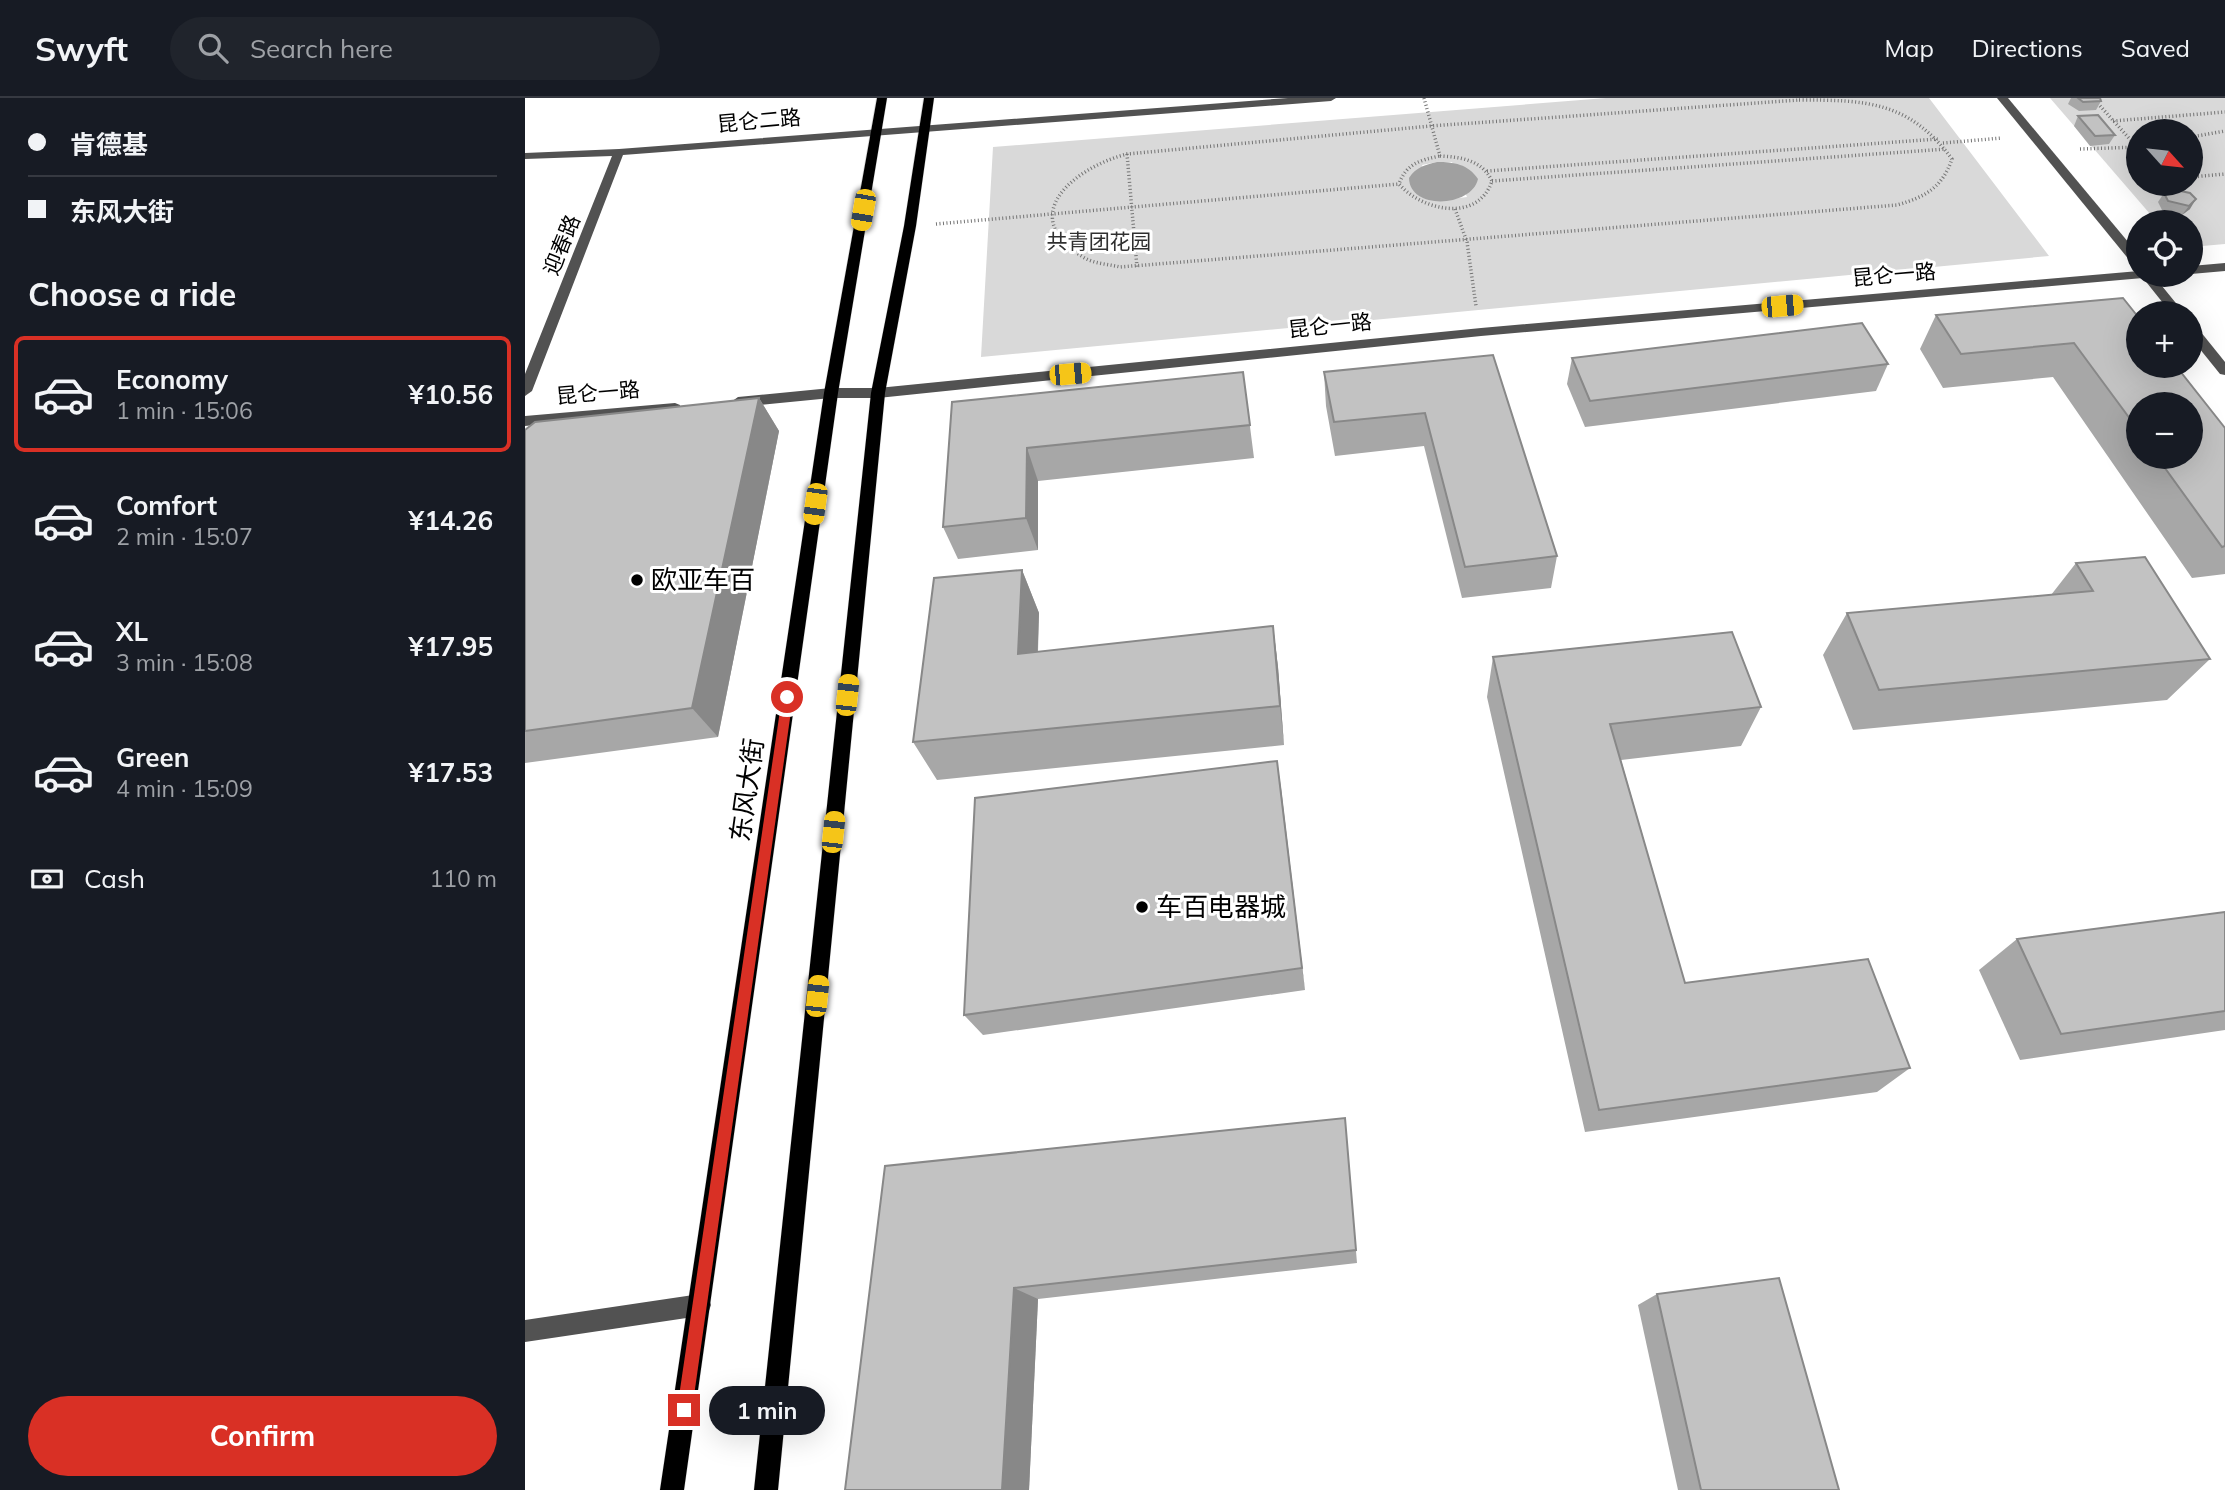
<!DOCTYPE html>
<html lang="en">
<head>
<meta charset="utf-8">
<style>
	body { margin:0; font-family:Mulish,"Noto Sans SC",sans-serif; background:#20242c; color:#f1f3f6; height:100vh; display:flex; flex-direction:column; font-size:26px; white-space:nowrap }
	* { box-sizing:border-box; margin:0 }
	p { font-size:23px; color:#9ea1a6 }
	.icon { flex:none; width:38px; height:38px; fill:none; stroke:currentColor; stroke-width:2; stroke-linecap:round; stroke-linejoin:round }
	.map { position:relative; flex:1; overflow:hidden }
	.details { display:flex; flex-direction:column; background:#171b24; width:525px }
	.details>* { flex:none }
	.hud { display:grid; align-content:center; height:154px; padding:0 28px; background:#171b24 }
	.needle { width:46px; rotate:117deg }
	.fabs { position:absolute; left:1601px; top:21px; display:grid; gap:14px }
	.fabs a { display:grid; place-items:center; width:77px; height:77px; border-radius:50%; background:#171b24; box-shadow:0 7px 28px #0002; font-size:35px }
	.end { position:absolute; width:32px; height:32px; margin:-16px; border:9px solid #d93025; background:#fff; box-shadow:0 0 0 4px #fff }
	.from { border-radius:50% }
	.bubble { position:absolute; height:49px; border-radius:24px; background:#171b24; box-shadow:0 7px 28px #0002; font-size:23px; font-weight:700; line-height:49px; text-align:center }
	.car { position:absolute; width:21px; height:42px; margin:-21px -10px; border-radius:9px; box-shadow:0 0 5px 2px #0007; background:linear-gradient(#f5c518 24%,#345 0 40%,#f5c518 0 76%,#345 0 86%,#f5c518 0) }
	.hud b { display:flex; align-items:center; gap:24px; height:66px; font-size:26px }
	.hud b+b { border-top:2px solid #363941 }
	.hud i { width:18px; height:18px; background:#f1f3f6 }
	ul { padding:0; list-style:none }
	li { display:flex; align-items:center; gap:21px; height:116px; margin:0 14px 10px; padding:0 14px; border:4px solid transparent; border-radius:10px }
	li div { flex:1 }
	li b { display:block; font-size:26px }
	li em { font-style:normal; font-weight:700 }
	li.current { border-color:#d93025 }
	li>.icon { width:63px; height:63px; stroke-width:1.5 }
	h2 { padding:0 28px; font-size:32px; line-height:84px }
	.pay { display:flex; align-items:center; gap:18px; height:77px; padding:0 28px; font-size:26px }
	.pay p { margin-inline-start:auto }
	.button { display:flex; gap:14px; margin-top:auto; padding:14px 28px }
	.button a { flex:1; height:80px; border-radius:42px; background:#d93025; color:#fff; font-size:28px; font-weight:700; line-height:80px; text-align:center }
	header { display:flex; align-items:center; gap:42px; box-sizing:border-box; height:98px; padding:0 35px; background:#171b24; border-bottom:2px solid #363941 }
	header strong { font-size:33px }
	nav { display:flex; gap:38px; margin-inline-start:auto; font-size:24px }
	.search { width:490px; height:63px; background:#20242c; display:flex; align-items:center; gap:18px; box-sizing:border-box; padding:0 24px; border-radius:38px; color:#9ea1a6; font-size:26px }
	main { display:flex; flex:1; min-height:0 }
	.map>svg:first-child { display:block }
	.green { fill:#d9d9d9; fill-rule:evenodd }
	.water { fill:#a0a0a0 }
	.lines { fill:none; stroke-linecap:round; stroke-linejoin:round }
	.major-casing { stroke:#dbdbdb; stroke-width:1 }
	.path { stroke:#747474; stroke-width:3.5; stroke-dasharray:1 2.5; stroke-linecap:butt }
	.minor { fill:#525252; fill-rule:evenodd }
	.major { fill:#000; fill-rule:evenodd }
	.wall { fill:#a7a7a7; fill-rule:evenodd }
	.shaded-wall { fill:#888 }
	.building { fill:#c2c2c2; stroke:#888; stroke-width:2 }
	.route { fill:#d93025 }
	.poi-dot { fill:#000; stroke:#fff; stroke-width:2.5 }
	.labels { text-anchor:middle; stroke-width:6; stroke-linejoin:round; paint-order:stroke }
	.far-street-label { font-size:21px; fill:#000; stroke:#fff }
	.far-park-label { font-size:21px; fill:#303030; stroke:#fff }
	.poi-label { font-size:26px; fill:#000; stroke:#fff; text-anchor:start }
	.street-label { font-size:26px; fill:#000; stroke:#fff }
</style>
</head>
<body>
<header>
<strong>Swyft</strong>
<div class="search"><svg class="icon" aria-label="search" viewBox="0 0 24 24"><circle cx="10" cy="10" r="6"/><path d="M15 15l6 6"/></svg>Search here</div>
<nav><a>Map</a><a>Directions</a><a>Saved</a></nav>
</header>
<main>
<section class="details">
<div class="hud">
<b><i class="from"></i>肯德基</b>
<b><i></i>东风大街</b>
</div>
<h2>Choose a ride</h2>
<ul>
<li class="current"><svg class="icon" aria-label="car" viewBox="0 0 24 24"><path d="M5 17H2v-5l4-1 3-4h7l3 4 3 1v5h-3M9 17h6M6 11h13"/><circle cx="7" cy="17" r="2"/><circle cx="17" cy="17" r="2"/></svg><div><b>Economy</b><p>1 min · 15:06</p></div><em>¥10.56</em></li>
<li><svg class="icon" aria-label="car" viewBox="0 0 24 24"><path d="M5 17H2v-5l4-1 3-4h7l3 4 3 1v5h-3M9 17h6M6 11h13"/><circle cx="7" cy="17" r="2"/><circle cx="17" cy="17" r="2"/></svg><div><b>Comfort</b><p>2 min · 15:07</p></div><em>¥14.26</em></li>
<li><svg class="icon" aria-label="car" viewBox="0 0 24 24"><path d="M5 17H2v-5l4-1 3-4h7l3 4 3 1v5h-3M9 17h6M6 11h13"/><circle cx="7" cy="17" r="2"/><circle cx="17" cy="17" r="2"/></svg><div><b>XL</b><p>3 min · 15:08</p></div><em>¥17.95</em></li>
<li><svg class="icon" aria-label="car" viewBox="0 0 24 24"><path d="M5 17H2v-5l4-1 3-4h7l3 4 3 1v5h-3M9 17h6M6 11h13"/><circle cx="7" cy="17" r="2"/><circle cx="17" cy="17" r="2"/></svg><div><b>Green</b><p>4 min · 15:09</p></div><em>¥17.53</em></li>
</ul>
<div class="pay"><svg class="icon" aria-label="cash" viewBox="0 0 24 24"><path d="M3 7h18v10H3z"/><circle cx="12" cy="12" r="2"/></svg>Cash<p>110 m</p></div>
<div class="button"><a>Confirm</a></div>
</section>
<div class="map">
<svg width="1700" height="1392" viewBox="0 0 1700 1392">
	<rect width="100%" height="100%" fill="#fff"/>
	<g class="green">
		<path d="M1081 0H1404L1524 158 456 259 468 49ZM912 64H927L942 99 911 103 897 67Z"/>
		<path d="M1525 0H1700V146L1666 149V124H1632ZM1614 33H1666V86H1614Z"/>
	</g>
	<path class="water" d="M912 64C929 64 943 66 953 81 947 109 885 113 884 80 891 69 900 67 912 64Z"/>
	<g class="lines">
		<g class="major-casing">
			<g id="major">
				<path d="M352 0H362L313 295 159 1392H135L299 295Z"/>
				<path d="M399 0H409L391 128 360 295 253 1392H229L346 295 379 128Z"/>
			</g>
		</g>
		<g class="path">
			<path d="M899 0 915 58"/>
			<path d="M1568 0 1611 48"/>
			<path d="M1274 2C1341 2 1384 3 1427 61 1417 90 1400 99 1372 107L595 169C583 166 569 166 558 159 489 117 551 69 602 56L906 28Z"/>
			<path d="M1588 23 1700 14"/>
			<path d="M1666 39 1700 33"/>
			<path d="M1418 45 1477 40"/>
			<path d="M1555 51 1614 49"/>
			<path d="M602 56 612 169"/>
			<path d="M915 58C936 59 957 62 967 83 953 125 897 113 874 86 881 66 895 62 915 58Z"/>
			<path d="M962 73 1413 41"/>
			<path d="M1666 79 1700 76"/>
			<path d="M967 83 1421 51"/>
			<path d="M930 111 942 144 951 208"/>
			<path d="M411 126 874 86"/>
		</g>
		<g class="minor">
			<path d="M763 0H811L806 3 98 57 7 293 0 298V276L87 58 0 61V55L94 51Z"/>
			<path d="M1472 0H1483L1614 157V170L1610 169Z"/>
			<path d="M1700 165V173L1666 176V168Z"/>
			<path d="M1614 173V177H1628L1659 215H1646L1618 180 956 238 353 300H306L213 309 206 304 213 299 306 290H353L956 230Z"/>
			<path d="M1666 227 1671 228 1700 264V277L1695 276 1666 240Z"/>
			<path d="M150 305 155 307V313L0 328V318Z"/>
			<path d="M175 1196 183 1199 186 1207 183 1215 175 1218 0 1244V1222Z"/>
		</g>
		<use href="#major" class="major"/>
	</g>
	<g class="wall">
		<path d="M1546 0H1575L1576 3 1571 12 1554 13 1543 6Z"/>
		<path d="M1553 18 1590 37 1584 46 1565 48 1549 28Z"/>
		<path d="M1639 95H1665V111L1657 117 1637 112 1633 104Z"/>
		<path d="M1598 200 1700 330V476L1667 480 1528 279 1418 290 1395 251 1411 217ZM1614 306 1666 359H1614Z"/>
		<path d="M968 257 1032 458 1026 490 937 500 899 348 810 358 801 308 799 274Z"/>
		<path d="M1047 260 1363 266 1351 293 1060 329 1042 286Z"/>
		<path d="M718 274 729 360 513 383V452L433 461 418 429 427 304Z"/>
		<path d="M234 300 254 333 193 639 0 665V332Z"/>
		<path d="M1551 465 1685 561 1642 602 1328 632 1298 557 1322 515 1526 497Z"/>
		<path d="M497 472 514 515 513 554 748 528 753 569 759 647 412 682 388 644Z"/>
		<path d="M968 559 1236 609 1216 648 1096 662 1160 885 1385 970 1352 994 1060 1034 962 599Z"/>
		<path d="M752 663 780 892 458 937 439 917Z"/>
		<path d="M1700 814V932L1495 962 1454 872 1492 841Z"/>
		<path d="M820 1020 832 1165 513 1201 504 1392H320L360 1068Z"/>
		<path d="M1132 1196 1314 1392H1153L1113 1207Z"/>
	</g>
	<g class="shaded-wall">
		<path d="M1671 101 1665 111 1657 117 1664 108Z"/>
		<path d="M234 300 254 333 193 639 167 610Z"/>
		<path d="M502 350 513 383V452L501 420Z"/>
		<path d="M497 472 514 515 511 596 493 556Z"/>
		<path d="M748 528 753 569 759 647 755 608Z"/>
		<path d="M752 663 756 690 780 892 777 870Z"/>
		<path d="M489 1190 513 1201 504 1392H477Z"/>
	</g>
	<g class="building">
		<path d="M1553 0H1575L1576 3 1558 4Z"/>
		<path d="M1573 17 1590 37 1570 38 1553 18Z"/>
		<path d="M1646 91 1665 95 1671 101 1664 108 1643 103 1639 95Z"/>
		<path d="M1598 200 1614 220V268H1651L1700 330V448L1697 449 1632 359H1666V306H1614V333L1549 245 1436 256 1411 217Z"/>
		<path d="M1337 225 1363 266 1065 303 1047 260Z"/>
		<path d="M968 257 1032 458 940 469 900 315 809 324 799 274Z"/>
		<path d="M718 274 725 327 502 350 501 420 418 429 427 304Z"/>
		<path d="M234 300 167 610 0 633V332L10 324Z"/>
		<path d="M1620 459 1685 561 1354 592 1322 515 1568 493 1551 465Z"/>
		<path d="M497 472 493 556 748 528 755 608 388 644 409 480Z"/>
		<path d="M1207 534 1236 609 1085 626 1160 885 1343 861 1385 970 1074 1012 968 559Z"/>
		<path d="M752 663 777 870 439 917 450 700Z"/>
		<path d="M1700 814V913L1536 936 1492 841Z"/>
		<path d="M820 1020 831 1152 489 1190 477 1392H320L360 1068Z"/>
		<path d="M1254 1180 1314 1392H1176L1132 1196Z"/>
	</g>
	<path class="route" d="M262 595 268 599 167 1312 159 1320 152 1312 257 599Z"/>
	<g class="poi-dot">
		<circle cx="112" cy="482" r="7"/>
		<circle cx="617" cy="809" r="7"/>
	</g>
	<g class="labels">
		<g class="far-street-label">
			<text transform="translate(234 23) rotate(-5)" y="7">昆仑二路</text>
			<text transform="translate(37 147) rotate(-68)" y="7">迎春路</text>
			<text transform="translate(1369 177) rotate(-5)" y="7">昆仑一路</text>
			<text transform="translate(805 228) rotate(-6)" y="7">昆仑一路</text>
			<text transform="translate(73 295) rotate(-5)" y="7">昆仑一路</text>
		</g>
		<g class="far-park-label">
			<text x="574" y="151">共青团花园</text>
		</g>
		<g class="poi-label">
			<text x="126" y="491">欧亚车百</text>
			<text x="631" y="818">车百电器城</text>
		</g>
		<g class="street-label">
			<text transform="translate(222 692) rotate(-82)" y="9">东风大街</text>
		</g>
	</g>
</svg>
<div class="fabs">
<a><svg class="needle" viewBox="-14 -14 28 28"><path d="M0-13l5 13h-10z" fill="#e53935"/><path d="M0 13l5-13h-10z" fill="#9ea1a6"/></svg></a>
<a><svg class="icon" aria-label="locate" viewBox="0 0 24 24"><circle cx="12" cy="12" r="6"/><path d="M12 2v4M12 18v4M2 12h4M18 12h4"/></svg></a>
<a>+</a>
<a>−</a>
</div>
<i class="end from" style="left:262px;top:599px"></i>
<i class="end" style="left:159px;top:1312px"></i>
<div class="bubble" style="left:184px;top:1288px;width:116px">1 min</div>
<i class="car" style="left:338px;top:112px;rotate:190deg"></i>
<i class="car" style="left:1257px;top:208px;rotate:85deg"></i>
<i class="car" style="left:545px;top:276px;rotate:85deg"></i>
<i class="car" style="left:290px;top:406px;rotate:188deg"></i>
<i class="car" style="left:322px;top:597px;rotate:6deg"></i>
<i class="car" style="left:308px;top:734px;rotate:6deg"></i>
<i class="car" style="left:292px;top:898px;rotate:6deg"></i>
</div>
</main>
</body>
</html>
